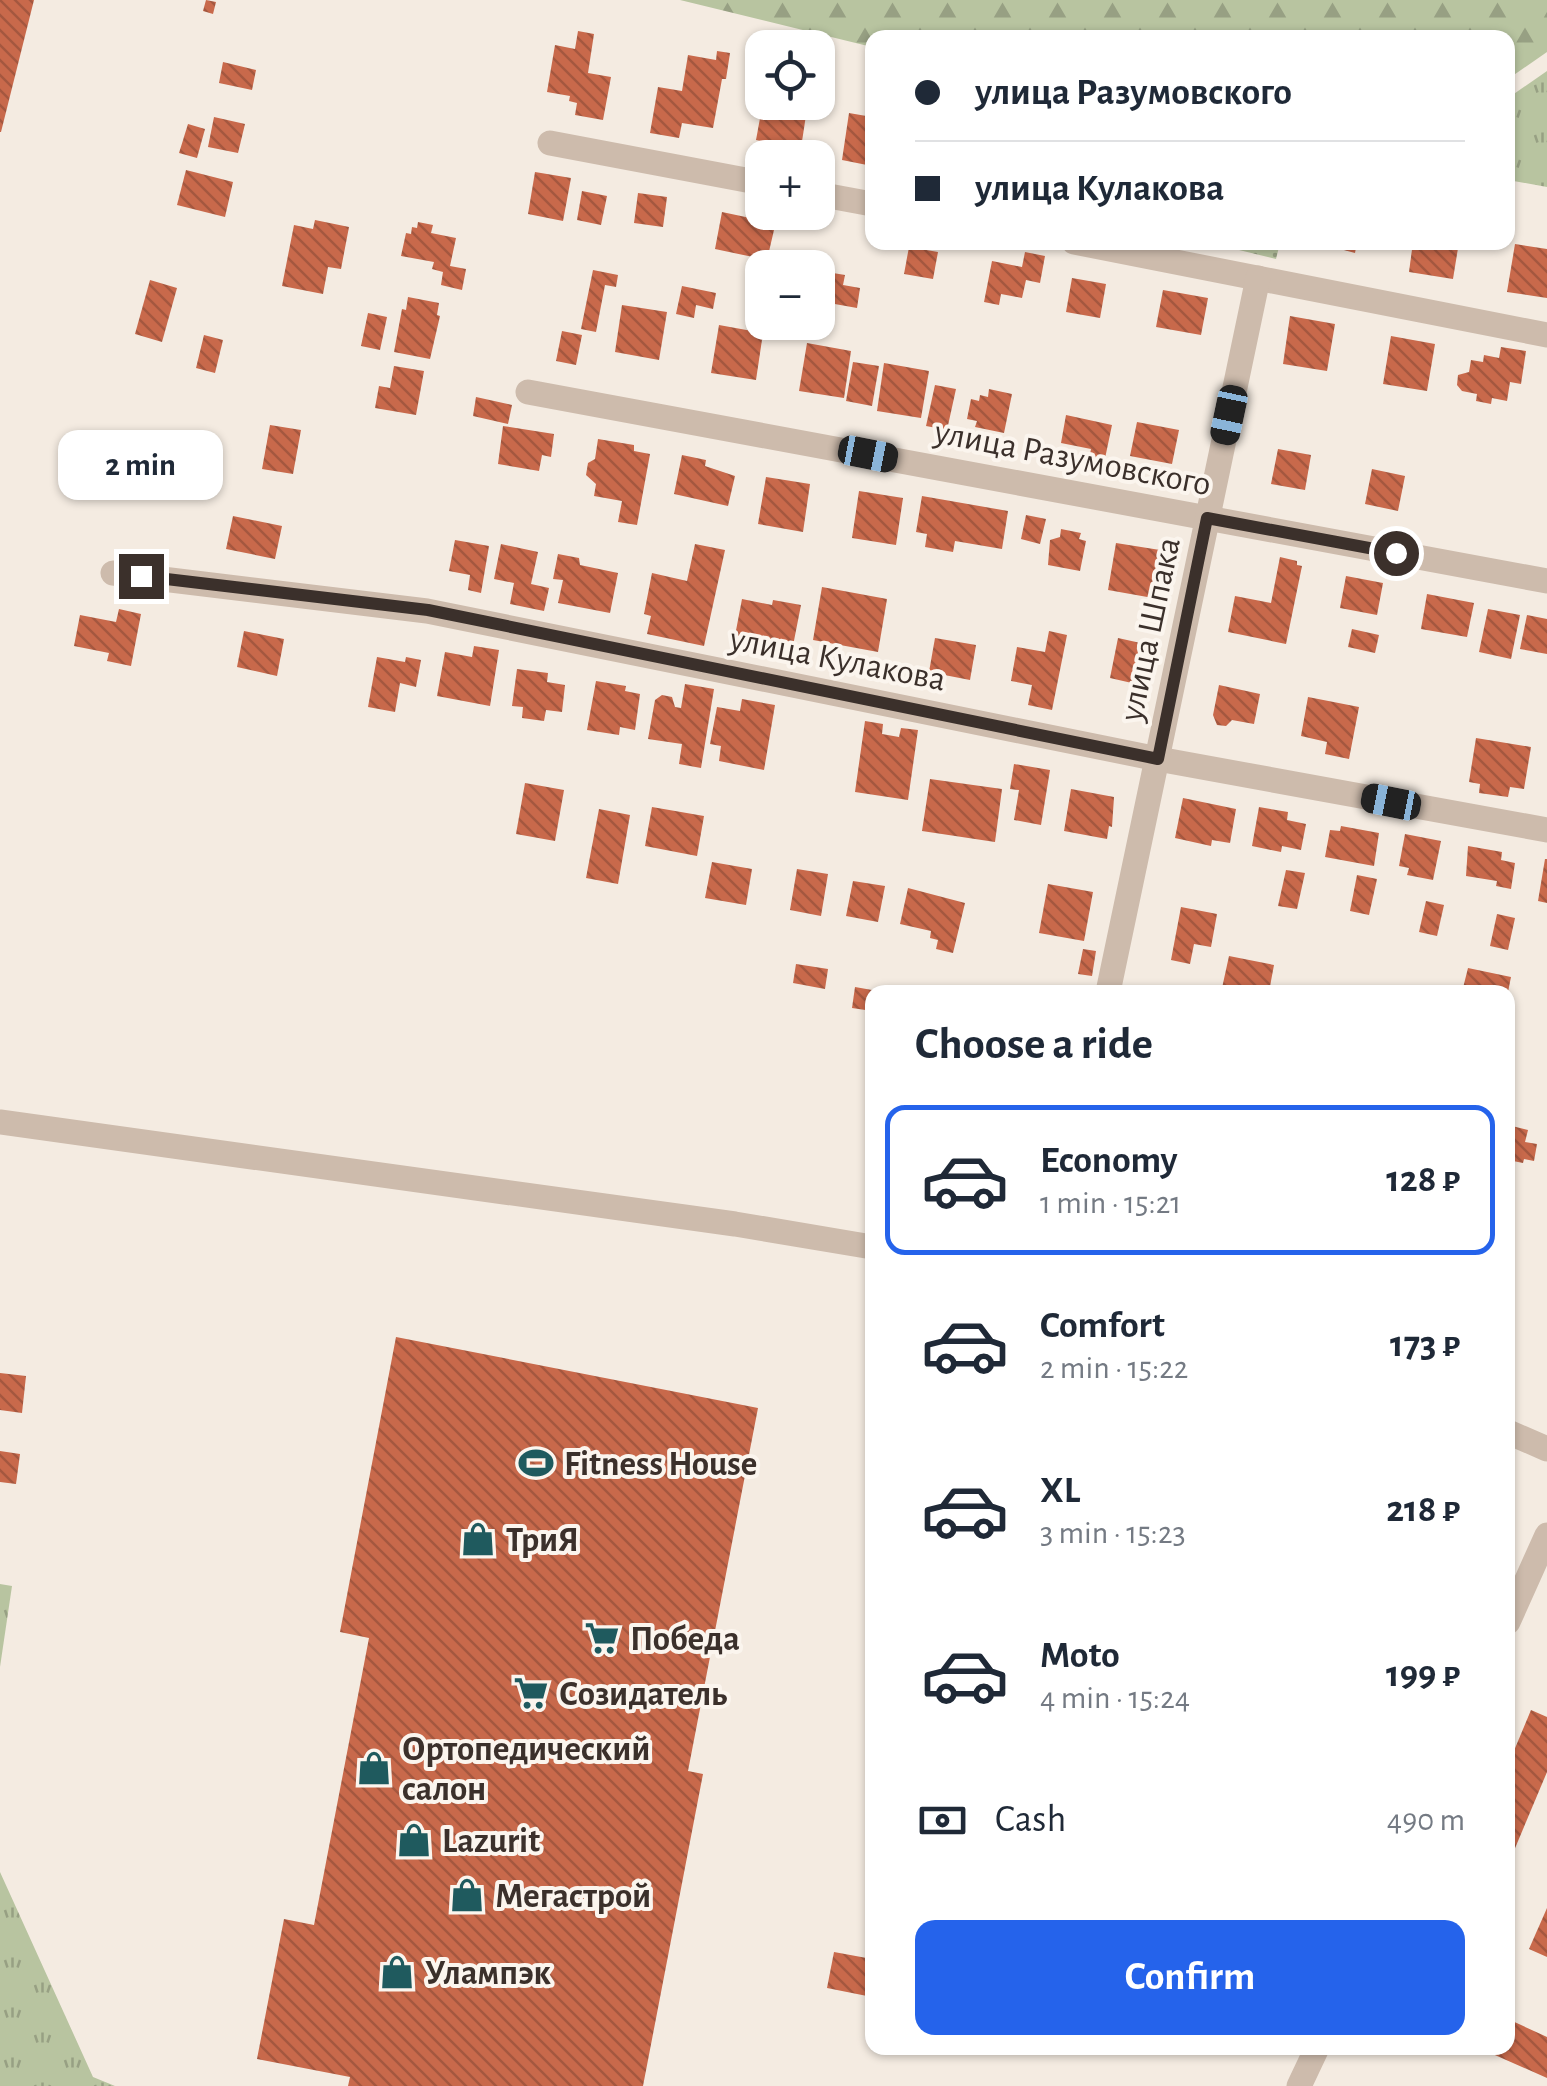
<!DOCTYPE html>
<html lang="en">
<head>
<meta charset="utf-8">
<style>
	body { margin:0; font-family:"Alegreya Sans",sans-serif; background:#f6f6f7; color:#1f2937; height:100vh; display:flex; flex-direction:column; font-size:38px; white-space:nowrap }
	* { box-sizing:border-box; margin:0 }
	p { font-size:32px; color:#747a83 }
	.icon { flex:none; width:55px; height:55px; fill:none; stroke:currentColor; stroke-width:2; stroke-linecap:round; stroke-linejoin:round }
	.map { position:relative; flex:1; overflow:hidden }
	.panel { position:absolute; left:865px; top:985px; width:650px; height:1070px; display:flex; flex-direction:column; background:#fff; border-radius:20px; box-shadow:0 2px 8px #0004 }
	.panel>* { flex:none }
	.top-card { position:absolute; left:865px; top:30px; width:650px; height:220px; border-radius:20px; box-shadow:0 2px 8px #0004; display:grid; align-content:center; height:220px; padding:0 50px; background:#fff }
	.controls { position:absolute; left:745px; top:30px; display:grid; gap:20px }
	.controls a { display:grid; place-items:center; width:90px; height:90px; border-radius:20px; background:#fff; box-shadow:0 2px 8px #0004; font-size:50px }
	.end { position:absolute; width:45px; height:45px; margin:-22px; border:12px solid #3b302b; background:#fff; box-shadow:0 0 0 5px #fff }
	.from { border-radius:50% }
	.bubble { position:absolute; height:70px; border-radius:20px; background:#fff; box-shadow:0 2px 8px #0004; font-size:32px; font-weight:600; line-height:70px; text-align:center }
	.car { position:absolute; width:30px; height:60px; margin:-30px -15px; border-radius:12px; box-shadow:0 0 8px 2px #0007; background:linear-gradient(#222 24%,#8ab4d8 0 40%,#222 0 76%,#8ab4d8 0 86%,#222 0) }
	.top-card b { display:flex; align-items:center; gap:35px; height:95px; font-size:38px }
	.top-card b+b { border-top:2px solid #e0e1e3 }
	.top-card i { width:25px; height:25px; background:#1f2937 }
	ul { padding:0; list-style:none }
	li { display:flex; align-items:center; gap:30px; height:150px; margin:0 20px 15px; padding:0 30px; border:5px solid transparent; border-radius:20px }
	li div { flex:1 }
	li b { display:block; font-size:38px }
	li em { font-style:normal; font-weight:600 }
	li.selected { border-color:#2563eb }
	li>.icon { width:90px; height:90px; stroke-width:1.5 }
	h2 { padding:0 50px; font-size:45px; line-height:120px }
	.pay { display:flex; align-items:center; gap:25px; height:110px; padding:0 50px; font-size:38px }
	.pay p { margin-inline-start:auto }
	.action { display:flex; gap:20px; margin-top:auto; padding:20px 50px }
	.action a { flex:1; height:115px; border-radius:20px; background:#2563eb; color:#fff; font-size:40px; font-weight:600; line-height:115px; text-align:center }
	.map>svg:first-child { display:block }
	.grass { fill:url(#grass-tufts) }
	.forest { fill:url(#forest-firs) }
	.park { fill:url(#park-dots) }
	.building { fill:url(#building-back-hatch) }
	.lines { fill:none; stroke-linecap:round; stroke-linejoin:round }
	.minor { stroke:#cdbbac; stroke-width:25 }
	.tertiary { stroke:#cdbbac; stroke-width:25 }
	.route { stroke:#3b302b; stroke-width:12 }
	.labels { text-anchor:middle; stroke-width:8; stroke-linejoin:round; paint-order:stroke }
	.street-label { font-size:35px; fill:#3b302b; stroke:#fbf5ee }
	.poi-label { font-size:35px; font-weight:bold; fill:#3b302b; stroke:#fbf5ee; text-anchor:start }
</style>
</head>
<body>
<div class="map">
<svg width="1547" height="2086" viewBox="0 0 1547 2086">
	<defs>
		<pattern id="grass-tufts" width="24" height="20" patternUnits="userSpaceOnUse" patternTransform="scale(2.5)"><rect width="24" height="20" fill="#b8c4a0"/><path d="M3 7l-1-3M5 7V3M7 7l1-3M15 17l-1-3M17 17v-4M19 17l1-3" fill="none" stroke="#97a083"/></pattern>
		<pattern id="forest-firs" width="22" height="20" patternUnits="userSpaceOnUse" patternTransform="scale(2.5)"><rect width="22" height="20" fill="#b8c4a0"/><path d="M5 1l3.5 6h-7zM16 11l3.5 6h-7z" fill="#97a083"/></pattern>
		<pattern id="park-dots" width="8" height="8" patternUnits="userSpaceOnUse" patternTransform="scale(2.5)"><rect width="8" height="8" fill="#b8c4a0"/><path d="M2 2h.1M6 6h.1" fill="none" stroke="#97a083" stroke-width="1.8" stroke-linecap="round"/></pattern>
		<pattern id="building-back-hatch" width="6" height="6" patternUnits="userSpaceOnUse" patternTransform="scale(2.5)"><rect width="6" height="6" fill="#c8694b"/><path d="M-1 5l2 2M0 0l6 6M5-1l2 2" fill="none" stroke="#a4573f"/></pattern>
	</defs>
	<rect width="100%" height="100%" fill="#f4ebe1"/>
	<g class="grass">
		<path d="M1547 71V187L1508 180V98Z"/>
		<path d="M0 1584 12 1586 0 1667Z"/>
		<path d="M0 1872 93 2077 115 2086H0Z"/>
	</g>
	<path class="forest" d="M680 0H1547V52L1508 79V38H872V47Z"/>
	<path class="park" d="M1240 243V242L1280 243 1276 259 1239 250Z"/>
	<g class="building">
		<path d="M0 0H34L1 132H0Z"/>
		<path d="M206 0 216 2 213 14 203 11Z"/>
		<path d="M578 31 594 34 588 73 611 77 603 120 575 115 577 103 569 101 570 96 547 92 555 45 575 49Z"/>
		<path d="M717 51 730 53 726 79H722L713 128 682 123 679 138 650 133 658 87 682 91 688 55 716 60Z"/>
		<path d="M223 62 256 70 252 90 219 83Z"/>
		<path d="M763 102H808L801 148 756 140Z"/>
		<path d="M849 113 872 117V166L842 160Z"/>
		<path d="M214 117 245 124 238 153 208 147Z"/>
		<path d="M188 124 205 129 197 158 179 153Z"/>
		<path d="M186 170 233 182 225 217 177 205Z"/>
		<path d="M535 172 571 178 563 221 528 214Z"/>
		<path d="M582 191 607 196 601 225 577 220Z"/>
		<path d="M638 193 667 197 663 227 634 223Z"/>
		<path d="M722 212 755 219 754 226 774 230 767 260 715 249Z"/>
		<path d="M315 220 349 227 341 269 328 267 323 294 282 286 294 225 313 229Z"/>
		<path d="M418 222 433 225 431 233 456 238 450 266 466 269 462 290 441 285 443 272 432 269 434 262 401 256 406 233 411 234 412 227 417 228Z"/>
		<path d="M1314 242H1357L1355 253Z"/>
		<path d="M1413 242H1459L1453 279 1409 272Z"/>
		<path d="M1515 244 1547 249V298L1507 292Z"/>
		<path d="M909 247 938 252 933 279 904 274Z"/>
		<path d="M1025 252 1045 256 1040 283 1026 280 1022 298 1001 294 999 305 984 302 992 261 1022 267Z"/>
		<path d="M593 270 618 275 616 287 605 285 596 332 581 329Z"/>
		<path d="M821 271 845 275 843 285 860 288 857 308 818 301V278Z"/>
		<path d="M1072 278 1106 284 1100 318 1066 312Z"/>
		<path d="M150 280 177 288 162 342 135 334Z"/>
		<path d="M682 286 716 293 713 309 696 305 694 318 676 314Z"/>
		<path d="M1163 290 1208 298 1201 335 1156 327Z"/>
		<path d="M408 297 439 303 437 315 440 316 430 359 394 352 402 309 406 310Z"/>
		<path d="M622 305 667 312 659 360 615 352Z"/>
		<path d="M368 313 387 317 380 350 361 346Z"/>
		<path d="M1290 316 1335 324 1327 371 1283 364Z"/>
		<path d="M719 325 763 333 756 380 711 373Z"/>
		<path d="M562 331 582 335 576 365 556 361Z"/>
		<path d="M204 335 223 340 215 373 196 368Z"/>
		<path d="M1391 336 1435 344 1427 391 1383 384Z"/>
		<path d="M807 343 851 351 844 398 799 391Z"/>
		<path d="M1501 347 1526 351 1521 384 1510 382 1507 401 1492 398 1491 404 1476 401 1477 394 1462 391 1457 385 1458 375 1469 372 1471 360 1483 362 1484 355 1499 358Z"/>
		<path d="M853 362 879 366 872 406 846 401Z"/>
		<path d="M884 363 929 371 921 418 877 411Z"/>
		<path d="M394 366 424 371 416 415 375 408 379 386 390 388Z"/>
		<path d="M935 385 956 389 947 430 926 426Z"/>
		<path d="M989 389 1012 394 1004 433 975 427 977 421 967 419 971 399 979 401 980 395 988 397Z"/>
		<path d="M476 397 512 405 508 424 473 416Z"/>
		<path d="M1066 415 1112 425 1103 468 1088 465 1091 449 1061 443Z"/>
		<path d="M1137 422 1179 430 1172 464 1130 456Z"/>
		<path d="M270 425 301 430 293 474 262 469Z"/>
		<path d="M503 426 554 434 551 457 542 455 539 471 498 464Z"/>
		<path d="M598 439 634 445V451L650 454 637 525 618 522 622 501 594 496 596 484 586 475 588 463 595 459Z"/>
		<path d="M1278 449 1311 455 1305 490 1271 484Z"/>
		<path d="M682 455 706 460 705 466 735 476 728 506 674 494Z"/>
		<path d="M1372 469 1405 476 1398 511 1365 504Z"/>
		<path d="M766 477 810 484 803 532 758 524Z"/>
		<path d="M859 491 903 498 896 545 852 538Z"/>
		<path d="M922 496 1008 511 1002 549 955 541 953 552 925 547 927 534 916 532Z"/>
		<path d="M1026 515 1046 519 1040 544 1021 539Z"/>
		<path d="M233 516 282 526 275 559 226 549Z"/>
		<path d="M1061 529 1081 533 1079 539 1086 541 1080 571 1048 565 1050 540 1060 537Z"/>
		<path d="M455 540 489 546 481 593 468 590 470 575 449 571Z"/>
		<path d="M1116 543 1160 550 1153 598 1108 590Z"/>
		<path d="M501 544 538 552 531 584 549 588 544 611 510 604 514 583 494 579Z"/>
		<path d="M695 544 725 550 704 646 647 634 651 616 644 614 652 573 687 581Z"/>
		<path d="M558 554 579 558 580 565 618 573 610 613 558 603 563 580 553 579Z"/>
		<path d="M1280 557 1297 561V565L1302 566 1286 644 1228 632 1235 596 1271 603Z"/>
		<path d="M1346 576 1383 583 1377 615 1340 608Z"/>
		<path d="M822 587 887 599 878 652 813 640Z"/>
		<path d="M1427 594 1474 603 1467 637 1421 629Z"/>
		<path d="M742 599 772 605 773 600 801 605 790 661 740 652 742 642 734 641Z"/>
		<path d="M119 609 141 614 131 666 107 661 109 653 74 646 80 615 116 622Z"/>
		<path d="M1488 609 1520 615 1511 659 1479 652Z"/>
		<path d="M1527 615 1547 619V654L1520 649Z"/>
		<path d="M1352 629 1379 635 1375 653 1348 647Z"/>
		<path d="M244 631 284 639 277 676 237 667Z"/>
		<path d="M1049 631 1067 635 1052 710 1028 705 1032 685 1011 681 1017 647 1045 652Z"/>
		<path d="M935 638 976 645 970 680 929 672Z"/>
		<path d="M1118 638 1154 646 1145 686 1110 678Z"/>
		<path d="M474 646 499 650 490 706 437 696 445 652 472 657Z"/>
		<path d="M377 657 405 662 406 657 421 660 416 687 400 683 395 712 368 707Z"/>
		<path d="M517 669 548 673 547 682 565 685 562 712 546 710 544 721 522 718 523 707 512 706Z"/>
		<path d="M596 681 626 686 625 691 640 694 635 730 620 727 619 735 587 730Z"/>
		<path d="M685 684 714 689 701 768 679 764 682 744 648 739 655 700 662 695 672 697 675 707 681 708Z"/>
		<path d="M1219 685 1260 694 1254 724 1232 720 1226 726 1217 725 1213 715Z"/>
		<path d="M1308 697 1359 707 1349 759 1325 754 1327 742 1301 736Z"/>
		<path d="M742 699 775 705 764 770 719 761 721 746 710 744 717 707 740 711Z"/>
		<path d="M865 721 883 724 882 734 899 737 901 728 918 730 908 800 855 792Z"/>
		<path d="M1476 738 1531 747 1524 789 1510 787 1508 797 1479 793 1480 784 1469 782Z"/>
		<path d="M1014 764 1050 770 1041 825 1014 820 1019 790 1010 789Z"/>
		<path d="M930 779 1002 789 995 842 922 831Z"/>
		<path d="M525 783 564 790 555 841 516 834Z"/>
		<path d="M1071 789 1114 797 1112 827 1109 826 1107 839 1064 831Z"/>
		<path d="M1183 798 1236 809 1230 843 1212 840 1211 846 1175 838Z"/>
		<path d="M652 807 704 816 697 856 645 846Z"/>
		<path d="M1259 807 1288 812 1287 820 1306 824 1301 850 1282 846 1281 852 1252 846Z"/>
		<path d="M599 809 630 815 618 884 586 878Z"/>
		<path d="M1341 826 1379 833 1374 866 1325 857 1330 830 1340 831Z"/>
		<path d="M1405 834 1441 841 1433 880 1407 875 1409 868 1399 866Z"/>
		<path d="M1468 846 1502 852 1501 860 1515 863 1511 889 1496 886 1497 881 1466 876Z"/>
		<path d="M1545 859H1547V903L1538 901Z"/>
		<path d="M712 862 752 869 746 905 705 898Z"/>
		<path d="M797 869 828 874 821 916 790 910Z"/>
		<path d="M1286 870 1305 873 1297 909 1278 906Z"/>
		<path d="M1357 875 1377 879 1369 915 1350 911Z"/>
		<path d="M853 881 885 886 878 922 846 916Z"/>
		<path d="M1048 884 1093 892 1084 941 1039 933Z"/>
		<path d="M908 888 965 903 953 953 936 949 938 940 930 938 931 931 900 924Z"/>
		<path d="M1426 901 1444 905 1437 936 1419 932Z"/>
		<path d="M1181 907 1217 914 1211 947 1194 944 1190 964 1171 960Z"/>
		<path d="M1497 914 1515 918 1508 950 1490 946Z"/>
		<path d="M1083 949 1096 951 1092 976 1078 974Z"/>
		<path d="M1229 956 1274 965 1269 992 1222 988Z"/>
		<path d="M796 964 828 969 825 989 793 983Z"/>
		<path d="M1468 968 1511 977 1508 992H1462Z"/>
		<path d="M1382 985 1412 991V992H1380Z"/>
		<path d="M855 987 872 990V1011L852 1008Z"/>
		<path d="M1508 1125 1528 1130 1525 1142 1537 1144 1534 1161 1524 1159 1523 1163 1508 1160Z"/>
		<path d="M396 1337 758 1408 688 1771 703 1774 643 2086H348L350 2077 257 2059 284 1919 314 1925 369 1638 340 1632Z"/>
		<path d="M0 1373 26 1376 22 1413 0 1410Z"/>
		<path d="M0 1451 20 1454 16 1484 0 1482Z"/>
		<path d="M1531 1710 1547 1717V1772L1508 1865V1765Z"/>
		<path d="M871 1772H872V1798L866 1797Z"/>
		<path d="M1547 1908V1957L1529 1949Z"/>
		<path d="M834 1952 872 1959V1997L827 1988Z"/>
		<path d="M1508 2019 1547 2037V2078L1479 2048H1508Z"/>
	</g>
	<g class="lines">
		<g class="minor">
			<path d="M550 143 762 183"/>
			<path d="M818 194 872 204"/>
			<path d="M1074 242 1547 335"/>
			<path d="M528 392 1547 581"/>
			<path d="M113 573 427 611 1158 759 1547 830"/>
			<path d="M1108 992 1258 278"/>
		</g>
		<g class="tertiary">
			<path d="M0 1122 735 1224 872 1247"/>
			<path d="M1508 1432 1547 1449"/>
			<path d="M1508 1622 1547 1535"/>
			<path d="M1299 2086 1317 2048"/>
		</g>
	</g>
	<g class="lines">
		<path class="route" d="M141 576 428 610 1158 759 1207 518 1396 553"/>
	</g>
	<defs>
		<g id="stadium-bare" transform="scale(2.7)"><path d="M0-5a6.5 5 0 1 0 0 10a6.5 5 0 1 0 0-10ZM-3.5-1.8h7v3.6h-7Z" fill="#1f5a5e" stroke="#fbf5ee" stroke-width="2.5" paint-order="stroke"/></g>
		<g id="shop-bare" transform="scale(2.7)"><path d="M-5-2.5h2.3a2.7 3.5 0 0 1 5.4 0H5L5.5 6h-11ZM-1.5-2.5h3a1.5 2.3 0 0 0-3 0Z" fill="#1f5a5e" stroke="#fbf5ee" stroke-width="2.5" paint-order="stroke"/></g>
		<g id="supermarket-bare" transform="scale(2.7)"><path d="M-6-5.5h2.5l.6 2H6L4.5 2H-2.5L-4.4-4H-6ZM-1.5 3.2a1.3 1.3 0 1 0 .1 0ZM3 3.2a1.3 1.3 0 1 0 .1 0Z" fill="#1f5a5e" stroke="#fbf5ee" stroke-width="2.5" paint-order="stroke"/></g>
	</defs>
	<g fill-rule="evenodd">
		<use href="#stadium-bare" x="536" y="1463"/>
		<use href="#shop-bare" x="478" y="1539"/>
		<use href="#supermarket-bare" x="602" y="1638"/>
		<use href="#supermarket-bare" x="531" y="1693"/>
		<use href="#shop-bare" x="374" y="1768"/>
		<use href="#shop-bare" x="414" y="1840"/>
		<use href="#shop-bare" x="467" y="1895"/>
		<use href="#shop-bare" x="397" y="1972"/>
	</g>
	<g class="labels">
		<g class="street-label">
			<text transform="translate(1073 457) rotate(11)" y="12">улица Разумовского</text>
			<text transform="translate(1149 629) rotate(-78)" y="12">улица Шпака</text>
			<text transform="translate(838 658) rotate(11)" y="12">улица Кулакова</text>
		</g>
		<g class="poi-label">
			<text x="564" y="1475">Fitness House</text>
			<text x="506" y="1551">ТриЯ</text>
			<text x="630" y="1650">Победа</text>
			<text x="559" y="1705">Созидатель</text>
			<text x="402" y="1760">Ортопедический<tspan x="402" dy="40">салон</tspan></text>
			<text x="442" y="1852">Lazurit</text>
			<text x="495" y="1907">Мегастрой</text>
			<text x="425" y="1984">Улампэк</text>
		</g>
	</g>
</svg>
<div class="controls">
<a><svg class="icon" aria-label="locate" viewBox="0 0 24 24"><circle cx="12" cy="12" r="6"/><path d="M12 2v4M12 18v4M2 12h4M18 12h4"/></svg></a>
<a>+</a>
<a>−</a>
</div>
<i class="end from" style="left:1396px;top:553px"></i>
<i class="end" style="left:141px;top:576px"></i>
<div class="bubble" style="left:58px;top:430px;width:165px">2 min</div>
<i class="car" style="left:1229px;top:415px;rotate:192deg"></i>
<i class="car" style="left:868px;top:454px;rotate:101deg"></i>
<i class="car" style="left:1391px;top:802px;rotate:281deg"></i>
<div class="top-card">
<b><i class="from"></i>улица Разумовского</b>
<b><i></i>улица Кулакова</b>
</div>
<section class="panel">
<h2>Choose a ride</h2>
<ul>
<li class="selected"><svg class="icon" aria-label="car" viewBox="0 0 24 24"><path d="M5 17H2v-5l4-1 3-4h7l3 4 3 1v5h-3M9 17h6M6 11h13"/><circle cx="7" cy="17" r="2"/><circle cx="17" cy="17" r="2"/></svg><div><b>Economy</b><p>1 min · 15:21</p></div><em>128 ₽</em></li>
<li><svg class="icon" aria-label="car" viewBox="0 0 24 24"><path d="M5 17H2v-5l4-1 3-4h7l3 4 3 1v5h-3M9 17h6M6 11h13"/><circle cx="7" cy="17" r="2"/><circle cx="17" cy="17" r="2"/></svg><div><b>Comfort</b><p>2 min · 15:22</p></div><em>173 ₽</em></li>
<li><svg class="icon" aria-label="car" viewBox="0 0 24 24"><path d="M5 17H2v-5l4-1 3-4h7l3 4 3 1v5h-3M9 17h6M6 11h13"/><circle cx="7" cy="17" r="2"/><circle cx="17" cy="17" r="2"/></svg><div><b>XL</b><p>3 min · 15:23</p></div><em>218 ₽</em></li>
<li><svg class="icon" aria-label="car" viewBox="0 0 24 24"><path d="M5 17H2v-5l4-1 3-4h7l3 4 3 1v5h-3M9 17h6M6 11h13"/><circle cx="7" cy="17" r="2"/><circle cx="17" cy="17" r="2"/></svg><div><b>Moto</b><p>4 min · 15:24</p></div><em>199 ₽</em></li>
</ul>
<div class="pay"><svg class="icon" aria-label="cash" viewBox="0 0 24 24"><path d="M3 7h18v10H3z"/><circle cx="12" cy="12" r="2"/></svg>Cash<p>490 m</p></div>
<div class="action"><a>Confirm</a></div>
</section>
</div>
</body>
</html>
